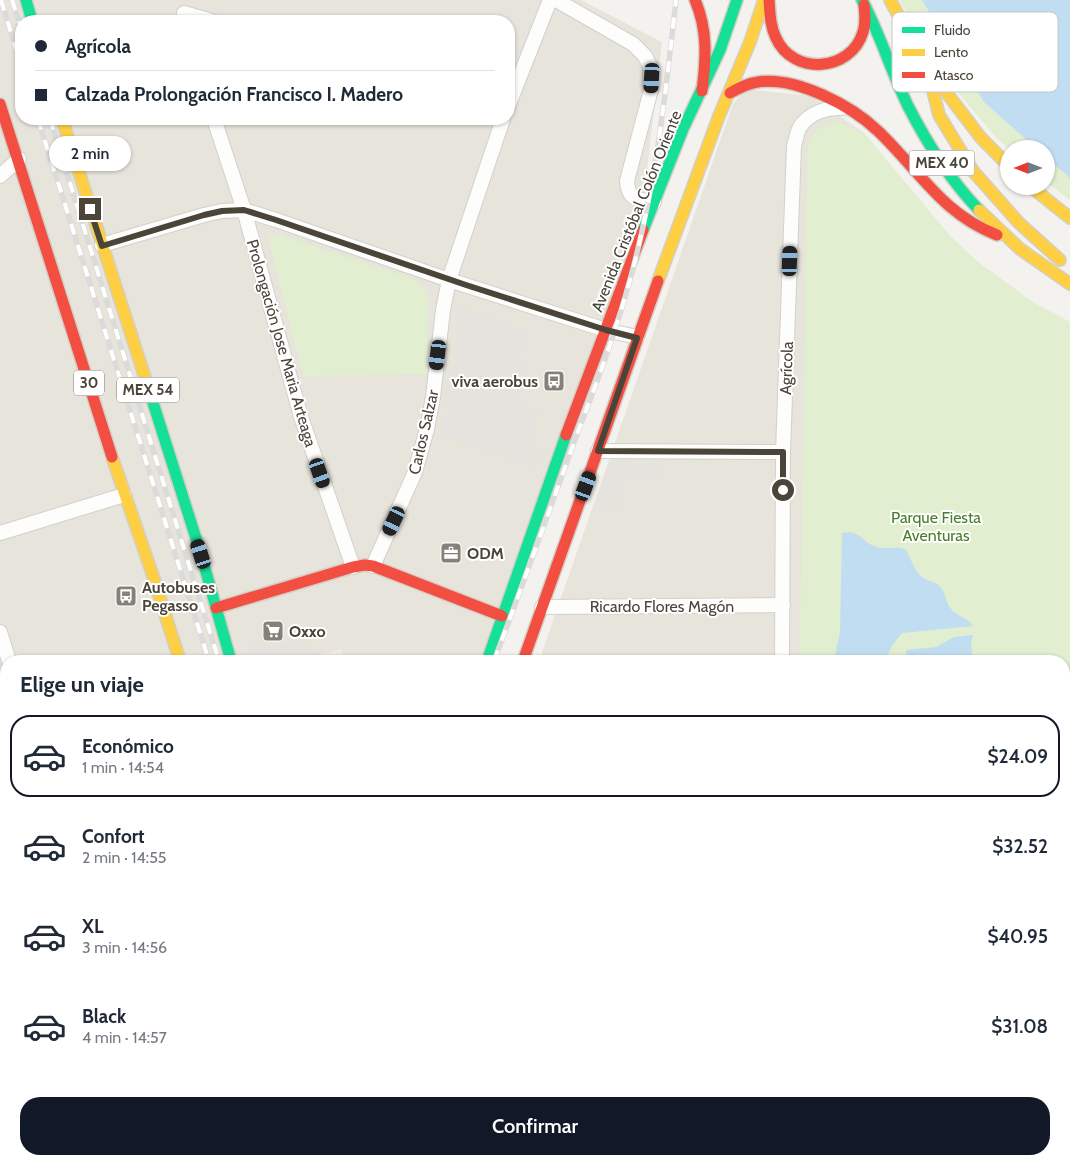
<!DOCTYPE html>
<html lang="es">
<head>
<meta charset="utf-8">
<style>
	body { margin:0; font-family:Cabin,sans-serif; background:#f6f6f7; color:#1f2937; height:100vh; display:flex; flex-direction:column; font-size:19px; white-space:nowrap }
	* { box-sizing:border-box; margin:0 }
	p { font-size:16px; color:#747a83 }
	.icon { flex:none; width:28px; height:28px; fill:none; stroke:currentColor; stroke-width:2; stroke-linecap:round; stroke-linejoin:round }
	.map { position:relative; flex:1; overflow:hidden }
	.panel { position:absolute; left:0px; top:655px; width:1070px; height:510px; display:flex; flex-direction:column; background:#fff; border-radius:20px 20px 0 0; box-shadow:0 1px 4px #0004 }
	.panel>* { flex:none }
	.hud { position:absolute; left:15px; top:15px; width:500px; height:110px; border-radius:20px; box-shadow:0 1px 4px #0004; display:grid; align-content:center; height:110px; padding:0 20px; background:#fff }
	.needle { width:32px; rotate:270deg }
	.controls { position:absolute; left:1000px; top:140px; display:grid; gap:10px }
	.controls a { display:grid; place-items:center; width:55px; height:55px; border-radius:50%; background:#fff; box-shadow:0 1px 4px #0004; font-size:25px }
	.end { position:absolute; width:22px; height:22px; margin:-11px; border:6px solid #4b4439; background:#fff; box-shadow:0 0 0 2px #fff }
	.from { border-radius:50% }
	.bubble { position:absolute; height:35px; border-radius:18px; background:#fff; box-shadow:0 1px 4px #0004; font-size:16px; font-weight:600; line-height:35px; text-align:center }
	.car { position:absolute; width:15px; height:30px; margin:-15px -8px; border-radius:6px; box-shadow:0 0 4px 1px #0007; background:linear-gradient(#222 24%,#8ab4d8 0 40%,#222 0 76%,#8ab4d8 0 86%,#222 0) }
	.hud b { display:flex; align-items:center; gap:18px; height:48px; font-size:19px }
	.hud b+b { border-top:1px solid #e0e1e3 }
	.hud i { width:12px; height:12px; background:#1f2937 }
	ul { padding:0; list-style:none }
	li { display:flex; align-items:center; gap:15px; height:82px; margin:0 10px 8px; padding:0 10px; border:2px solid transparent; border-radius:20px }
	li div { flex:1 }
	li b { display:block; font-size:19px }
	li em { font-style:normal; font-weight:600 }
	li.current { border-color:#111827 }
	li>.icon { width:45px; height:45px; stroke-width:1.5 }
	h2 { padding:0 20px; font-size:22px; line-height:60px }
	.primary-button { display:flex; gap:10px; margin-top:auto; padding:10px 20px }
	.primary-button a { flex:1; height:58px; border-radius:20px; background:#111827; color:#fff; font-size:20px; font-weight:600; line-height:58px; text-align:center }
	.map>svg:first-child { display:block }
	.residential { fill:#e7e4dc; fill-rule:evenodd }
	.commercial { fill:#f3ebdf }
	.green { fill:#e1eecf }
	.parking { fill:#e6e3df }
	.water { fill:#c0ddf1 }
	.lines { fill:none; stroke-linecap:round; stroke-linejoin:round }
	.street-casing { stroke:#d2d0cb; stroke-width:16 }
	.fast-casing { stroke:#d3cfc5; stroke-width:14 }
	.slow-casing { stroke:#d3cfc5; stroke-width:14 }
	.jam-casing { stroke:#d3cfc5; stroke-width:14 }
	.street { stroke:#fdfdfc; stroke-width:14 }
	.fast { stroke:#16e098; stroke-width:11 }
	.slow { stroke:#ffcf43; stroke-width:11 }
	.jam { stroke:#f24e42; stroke-width:11 }
	.rail-casing { stroke:#dbdbda; stroke-width:5.5 }
	.rail { stroke:#fff; stroke-width:4; stroke-dasharray:11; stroke-linecap:butt }
	.route { stroke:#4b4439; stroke-width:6 }
	.labels { text-anchor:middle; stroke-width:4; stroke-linejoin:round; paint-order:stroke }
	.shield { fill:#fff; stroke:#817c74; stroke-width:1 }
	.shield-label { font-size:15px; font-weight:bold; fill:#4b4439 }
	.street-label { font-size:16px; fill:#4b4439; stroke:#fff }
	.poi-label { font-size:16px; font-weight:bold; fill:#4b4439; stroke:#fff; text-anchor:start }
	.park-label { font-size:16px; fill:#4a7f2a; stroke:#fff }
	.key { fill:#fff; stroke:#c9c7c4; stroke-width:1 }
	.key-label { font-size:14px; fill:#4b4439 }
</style>
</head>
<body>
<div class="map">
<svg width="1070" height="1165" viewBox="0 0 1070 1165">
	<rect width="100%" height="100%" fill="#f4f2ee"/>
	<g class="residential">
		<path d="M0 0H581L662 42 636 265 484 661H6V1159H65V1165H0ZM21 21H509V119H21Z"/>
		<path d="M746 89 811 96 864 133 950 236 979 263 1034 303 1070 322V1165H356L359 1159H1064V661H539L733 104Z"/>
		<path d="M77 1159H305L307 1165H77Z"/>
	</g>
	<path class="commercial" d="M342 649V661H320V654Z"/>
	<g class="green">
		<path d="M899 0H1070V200L1046 182V149H1009L995 136 949 82Z"/>
		<path d="M841 123 864 133 950 236 979 263 1034 303 1070 322V1165H717L716 1159H1064V661H799L803 485 807 155C809 134 819 124 841 123Z"/>
		<path d="M276 233 416 280 428 296 427 374 303 376 268 238Z"/>
	</g>
	<g class="parking">
		<path d="M452 304 529 332 520 360 530 365 519 403 540 411 529 450 542 453 535 468 443 437 448 410 456 357 457 325Z"/>
		<path d="M658 462V479L628 480 621 487V506L595 507 610 466Z"/>
		<path d="M297 638 320 654V661H252L246 643 254 641 271 647Z"/>
		<rect x="1064" y="819" width="6" height="126"/>
	</g>
	<g class="water">
		<path d="M922 0H1070V178L1046 157V149H1037L984 102Z"/>
		<path d="M850 532C863 535 863 542 874 546 884 551 896 545 906 550 911 559 914 570 922 577 929 582 937 581 942 589 946 595 946 604 952 610 958 617 966 616 973 626L902 633 893 644 885 661 834 660 840 632 842 533Z"/>
		<path d="M973 635 971 645 973 661H907L906 650 936 647 954 637Z"/>
		<path d="M924 1159H1053L1051 1165H918Z"/>
	</g>
	<g class="lines">
		<g class="street-casing">
			<g id="street">
				<path d="M556 0 633 44 645 56 650 66 651 90 627 181C628 200 637 199 654 202"/>
				<path d="M184 13 212 21"/>
				<path d="M509 104 550 0"/>
				<path d="M214 119 244 210 301 417 353 567"/>
				<path d="M0 176 19 159"/>
				<path d="M102 245 204 215 222 211 244 210 276 220 449 280 606 330 637 337"/>
				<path d="M598 451 783 452"/>
				<path d="M0 533 124 495"/>
				<path d="M373 566 415 472 427 429 433 397 443 310 449 280 503 119"/>
				<path d="M542 607 783 605"/>
				<path d="M0 632 9 661"/>
				<path d="M782 661 783 452 794 146C796 140 797 132 800 127 809 113 827 107 842 108"/>
				<path d="M0 1022H6"/>
				<path d="M66 1159V1165"/>
				<path d="M123 1165 127 1159"/>
			</g>
		</g>
		<g class="fast-casing">
			<g id="fast">
				<path d="M26 0 32 21"/>
				<path d="M862 0C880 34 891 71 908 106 927 143 950 180 979 210"/>
				<path d="M643 230 683 129 720 50 737 0"/>
				<path d="M149 390 201 554 231 661"/>
				<path d="M487 661 566 435"/>
				<path d="M343 1165 345 1159"/>
			</g>
		</g>
		<g class="slow-casing">
			<g id="slow">
				<path d="M890 0 927 67 981 138 1009 166"/>
				<path d="M927 67 939 115 973 171 1019 223 1060 260"/>
				<path d="M62 119 149 390"/>
				<path d="M1030 186 1070 218"/>
				<path d="M979 210 1020 249 1070 284"/>
				<path d="M658 281 719 116 750 42 764 0"/>
				<path d="M112 457 151 570 180 661"/>
			</g>
		</g>
		<g class="jam-casing">
			<g id="jam">
				<path d="M695 0C708 30 706 59 702 91"/>
				<path d="M769 0C770 13 770 26 776 38 793 76 851 72 863 32 866 23 865 14 864 5"/>
				<path d="M730 93C739 88 748 83 758 82 796 76 852 106 878 131 919 170 942 214 997 235"/>
				<path d="M0 104 112 457"/>
				<path d="M566 435 643 230"/>
				<path d="M216 608 353 567 365 565 373 566 502 616"/>
				<path d="M523 661 658 281"/>
				<path d="M0 842H6"/>
				<path d="M250 1165 254 1159"/>
				<path d="M291 1165 294 1159"/>
			</g>
		</g>
		<use href="#street" class="street"/>
		<use href="#fast" class="fast"/>
		<use href="#slow" class="slow"/>
		<use href="#jam" class="jam"/>
		<g class="rail-casing">
			<g id="rail">
				<path d="M1 0 21 65"/>
				<path d="M12 0 21 28"/>
				<path d="M38 119 209 661"/>
				<path d="M50 119 219 661"/>
				<path d="M494 661C522 587 549 512 576 437 594 390 612 343 626 294 654 199 665 99 676 0"/>
				<path d="M333 1159 334 1165"/>
				<path d="M345 1159 346 1165"/>
				<path d="M256 1165 259 1159"/>
			</g>
		</g>
		<use href="#rail" class="rail"/>
	</g>
	<g class="lines">
		<path class="route" d="M90 209 102 246 204 215 222 211 244 210 276 220 466 285 606 330 637 338 598 451 783 452V490"/>
	</g>
	<defs>
		<g id="bus-square" transform="scale(1.125)"><rect x="-9" y="-9" width="18" height="18" rx="4" fill="#868178" stroke="#fff"/><path d="M-5-6H5V4H4V6H2V4H-2V6H-4V4H-5ZM-3.5-4V0h7V-4ZM-3.5 1.2v1.5H-2V1.2ZM2 1.2v1.5H3.5V1.2Z" fill="#fff"/></g>
		<g id="office-square" transform="scale(1.125)"><rect x="-9" y="-9" width="18" height="18" rx="4" fill="#868178" stroke="#fff"/><path d="M-6-3h4V-5.5h4V-3h4V5H-6ZM-1-4.5V-3h2v-1.5ZM-6 0V1H6V0Z" fill="#fff"/></g>
		<g id="supermarket-square" transform="scale(1.125)"><rect x="-9" y="-9" width="18" height="18" rx="4" fill="#868178" stroke="#fff"/><path d="M-6-5.5h2.5l.6 2H6L4.5 2H-2.5L-4.4-4H-6ZM-1.5 3.2a1.3 1.3 0 1 0 .1 0ZM3 3.2a1.3 1.3 0 1 0 .1 0Z" fill="#fff"/></g>
	</defs>
	<g fill-rule="evenodd">
		<use href="#bus-square" x="554" y="381"/>
		<use href="#office-square" x="451" y="553"/>
		<use href="#bus-square" x="126" y="596"/>
		<use href="#supermarket-square" x="273" y="631"/>
	</g>
	<g class="labels">
		<g class="shield">
			<rect x="909.5" y="150.5" width="65" height="25" rx="4"/>
			<rect x="74" y="370.5" width="30" height="25" rx="4"/>
			<rect x="117" y="377.5" width="62" height="25" rx="4"/>
		</g>
		<g class="shield-label">
			<text x="942" y="168">MEX 40</text>
			<text x="89" y="388">30</text>
			<text x="148" y="395">MEX 54</text>
		</g>
		<g class="street-label">
			<text transform="translate(636 211) rotate(-68)" y="6">Avenida Cristóbal Colón Oriente</text>
			<text transform="translate(282 343) rotate(74)" y="6">Prolongación Jose Maria Arteaga</text>
			<text transform="translate(786 368) rotate(-88)" y="6">Agrícola</text>
			<text transform="translate(423 432) rotate(-77)" y="6">Carlos Salzar</text>
			<text x="662" y="612">Ricardo Flores Magón</text>
		</g>
		<g class="poi-label">
			<text x="538" y="387" text-anchor="end">viva aerobus</text>
			<text x="467" y="559">ODM</text>
			<text x="142" y="593">Autobuses<tspan x="142" dy="18">Pegasso</tspan></text>
			<text x="289" y="637">Oxxo</text>
		</g>
		<g class="park-label">
			<text x="936" y="523">Parque Fiesta<tspan x="936" dy="18">Aventuras</tspan></text>
		</g>
	</g>
	<rect x="892" y="12" width="166" height="80" rx="8" class="key"/>
	<rect x="902" y="27" width="23" height="6" fill="#16e098"/>
	<rect x="902" y="49" width="23" height="7" fill="#ffcf43"/>
	<rect x="902" y="72" width="23" height="6" fill="#f24e42"/>
	<g class="key-label">
		<text x="934" y="35">Fluido</text>
		<text x="934" y="57">Lento</text>
		<text x="934" y="80">Atasco</text>
	</g>
</svg>
<div class="controls">
<a><svg class="needle" viewBox="-14 -14 28 28"><path d="M0-13l5 13h-10z" fill="#e53935"/><path d="M0 13l5-13h-10z" fill="#747a83"/></svg></a>
</div>
<i class="end from" style="left:783px;top:490px"></i>
<i class="end" style="left:90px;top:209px"></i>
<div class="bubble" style="left:49px;top:136px;width:82px">2 min</div>
<i class="car" style="left:652px;top:78px;rotate:183deg"></i>
<i class="car" style="left:790px;top:261px;rotate:2deg"></i>
<i class="car" style="left:438px;top:355px;rotate:187deg"></i>
<i class="car" style="left:320px;top:473px;rotate:161deg"></i>
<i class="car" style="left:586px;top:486px;rotate:20deg"></i>
<i class="car" style="left:394px;top:521px;rotate:205deg"></i>
<i class="car" style="left:201px;top:554px;rotate:342deg"></i>
<div class="hud">
<b><i class="from"></i>Agrícola</b>
<b><i></i>Calzada Prolongación Francisco I. Madero</b>
</div>
<section class="panel">
<h2>Elige un viaje</h2>
<ul>
<li class="current"><svg class="icon" aria-label="car" viewBox="0 0 24 24"><path d="M5 17H2v-5l4-1 3-4h7l3 4 3 1v5h-3M9 17h6M6 11h13"/><circle cx="7" cy="17" r="2"/><circle cx="17" cy="17" r="2"/></svg><div><b>Económico</b><p>1 min · 14:54</p></div><em>$24.09</em></li>
<li><svg class="icon" aria-label="car" viewBox="0 0 24 24"><path d="M5 17H2v-5l4-1 3-4h7l3 4 3 1v5h-3M9 17h6M6 11h13"/><circle cx="7" cy="17" r="2"/><circle cx="17" cy="17" r="2"/></svg><div><b>Confort</b><p>2 min · 14:55</p></div><em>$32.52</em></li>
<li><svg class="icon" aria-label="car" viewBox="0 0 24 24"><path d="M5 17H2v-5l4-1 3-4h7l3 4 3 1v5h-3M9 17h6M6 11h13"/><circle cx="7" cy="17" r="2"/><circle cx="17" cy="17" r="2"/></svg><div><b>XL</b><p>3 min · 14:56</p></div><em>$40.95</em></li>
<li><svg class="icon" aria-label="car" viewBox="0 0 24 24"><path d="M5 17H2v-5l4-1 3-4h7l3 4 3 1v5h-3M9 17h6M6 11h13"/><circle cx="7" cy="17" r="2"/><circle cx="17" cy="17" r="2"/></svg><div><b>Black</b><p>4 min · 14:57</p></div><em>$31.08</em></li>
</ul>
<div class="primary-button"><a>Confirmar</a></div>
</section>
</div>
</body>
</html>
